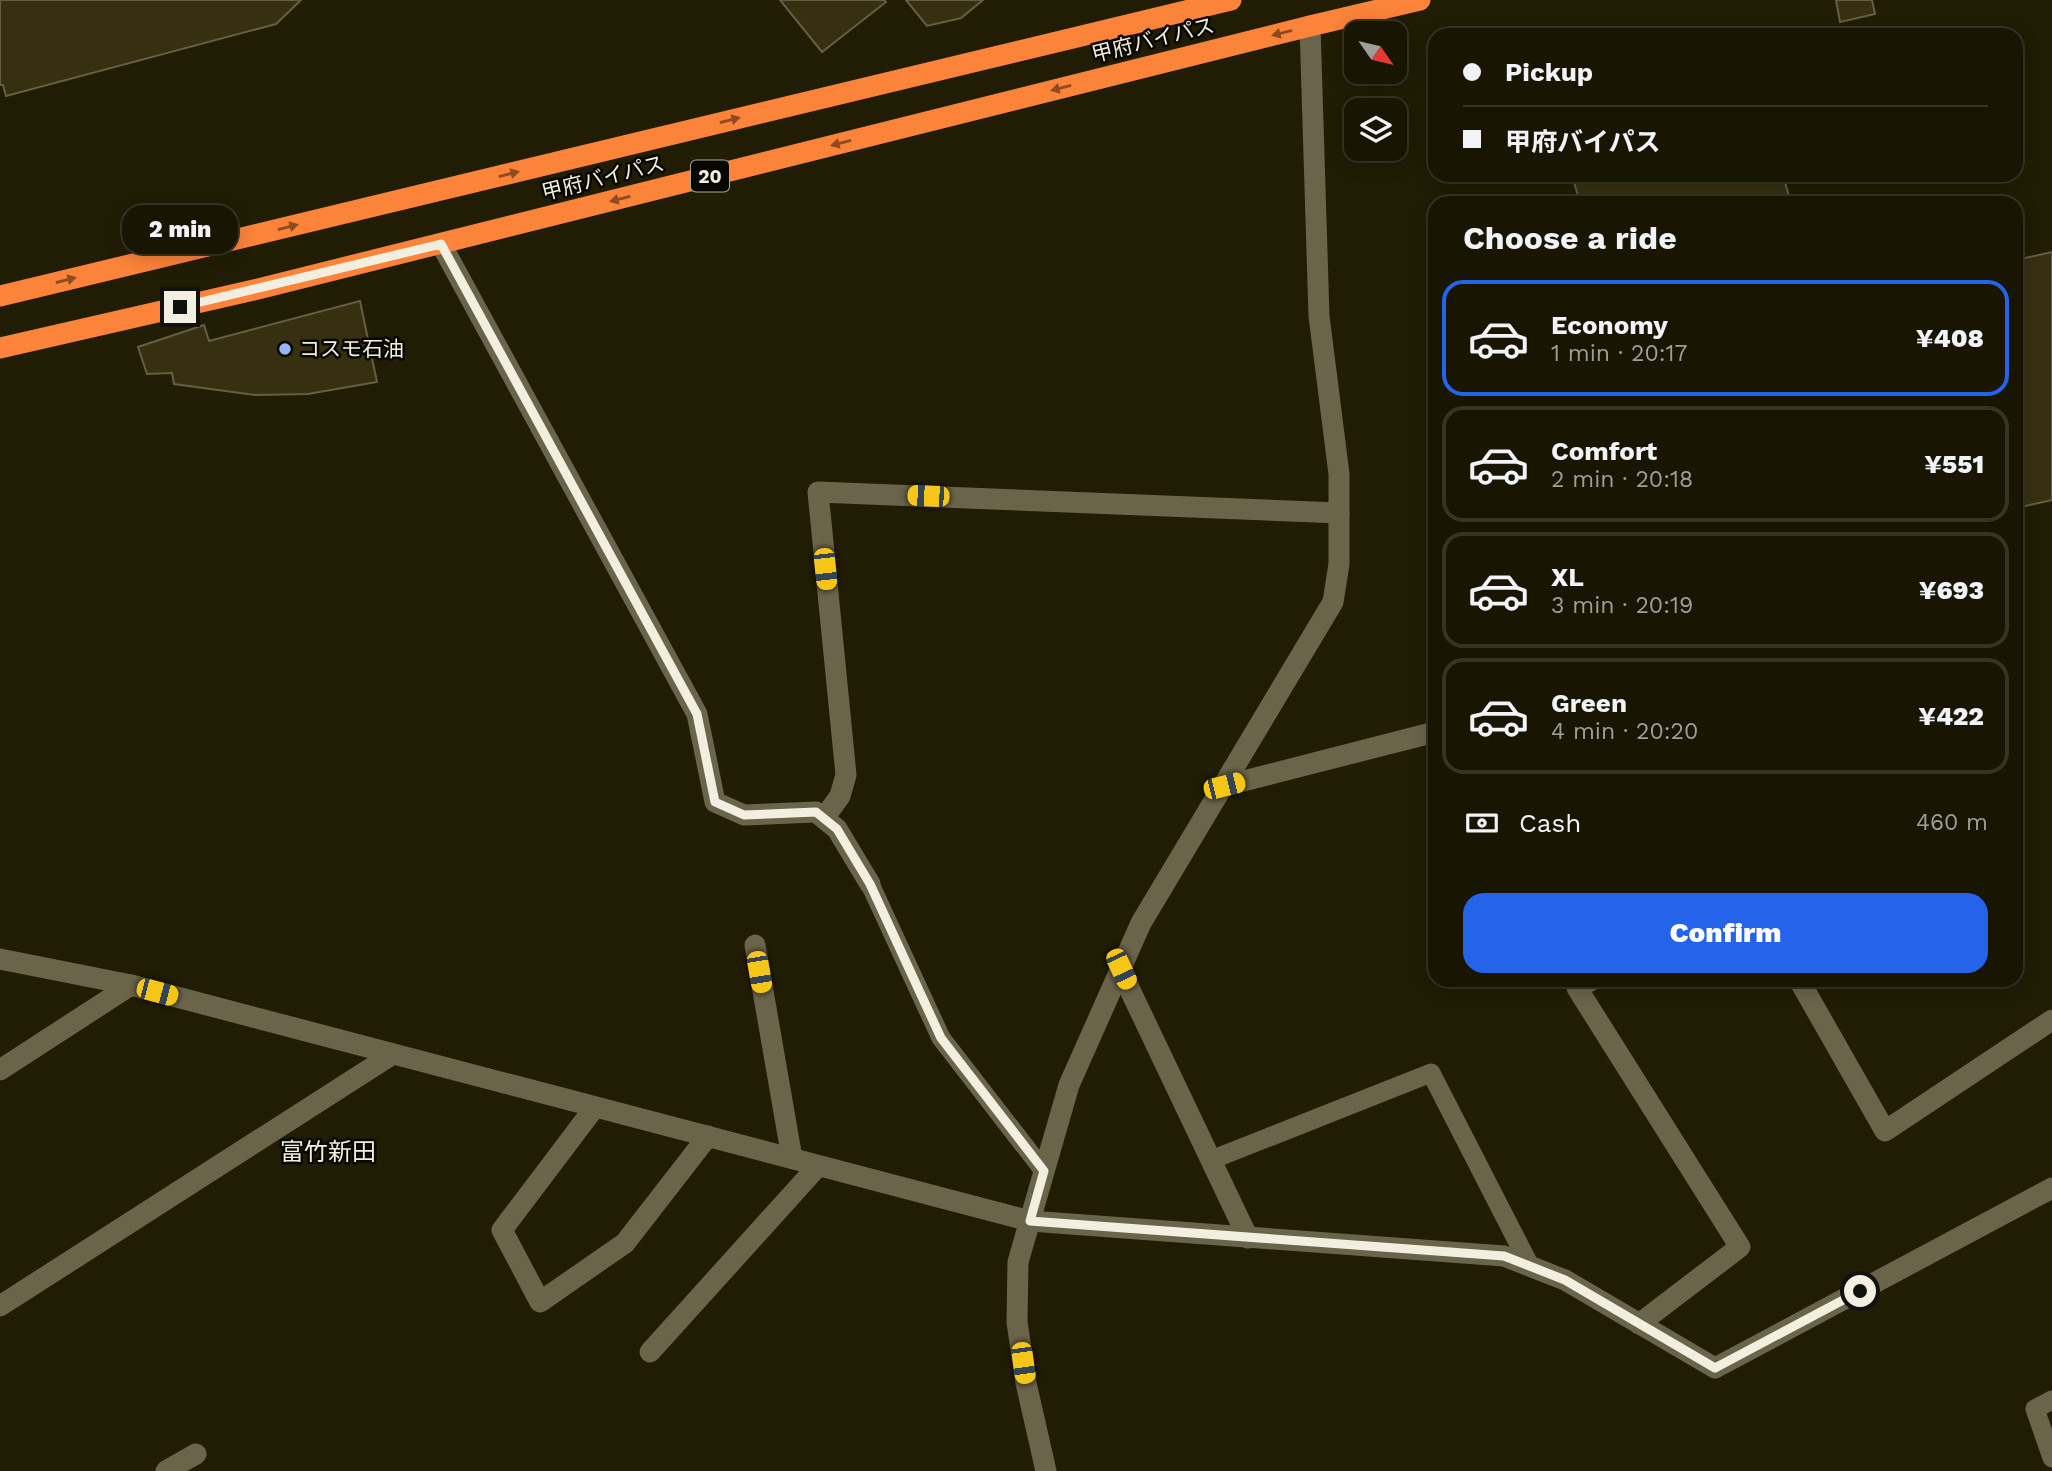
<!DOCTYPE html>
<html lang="en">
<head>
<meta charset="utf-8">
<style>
	body { margin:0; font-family:"Work Sans","Noto Sans JP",sans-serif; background:#221e0d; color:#f1f3f6; height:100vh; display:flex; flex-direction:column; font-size:26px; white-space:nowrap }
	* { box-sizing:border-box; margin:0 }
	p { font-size:23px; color:#9f9f9a }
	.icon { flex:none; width:38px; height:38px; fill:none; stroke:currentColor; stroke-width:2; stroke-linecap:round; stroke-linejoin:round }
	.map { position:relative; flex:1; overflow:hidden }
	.details { position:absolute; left:1428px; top:196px; width:595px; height:791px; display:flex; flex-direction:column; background:#191503; border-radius:21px; box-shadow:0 4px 18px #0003,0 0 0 2px #373425 }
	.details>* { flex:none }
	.top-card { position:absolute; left:1428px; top:28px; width:595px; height:154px; border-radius:21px; box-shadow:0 4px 18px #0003,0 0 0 2px #373425; display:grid; align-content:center; height:154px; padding:0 35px; background:#191503 }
	.needle { width:46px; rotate:124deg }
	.tools { position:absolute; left:1344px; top:21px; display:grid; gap:14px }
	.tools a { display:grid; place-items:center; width:63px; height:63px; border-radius:14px; background:#191503; box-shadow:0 4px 18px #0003,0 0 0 2px #373425; font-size:35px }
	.end { position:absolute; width:32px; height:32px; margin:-16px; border:9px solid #f2efe0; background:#111; box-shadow:0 0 0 4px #111 }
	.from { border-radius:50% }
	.bubble { position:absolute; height:49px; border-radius:21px; background:#191503; box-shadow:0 4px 18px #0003,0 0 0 2px #373425; font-size:23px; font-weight:800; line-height:49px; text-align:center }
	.car { position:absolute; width:21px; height:42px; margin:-21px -10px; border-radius:9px; box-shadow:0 0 5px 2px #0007; background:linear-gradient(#f5c518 24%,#345 0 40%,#f5c518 0 76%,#345 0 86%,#f5c518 0) }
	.top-card b { display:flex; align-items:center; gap:24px; height:66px; font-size:26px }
	.top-card b+b { border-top:2px solid #373425 }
	.top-card i { width:18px; height:18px; background:#f1f3f6 }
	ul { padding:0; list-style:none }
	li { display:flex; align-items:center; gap:21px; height:116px; margin:0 14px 10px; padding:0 21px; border:4px solid #373425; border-radius:21px }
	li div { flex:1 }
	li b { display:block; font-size:26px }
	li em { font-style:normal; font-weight:800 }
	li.selected { border-color:#2563eb }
	li>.icon { width:63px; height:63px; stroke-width:1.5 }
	h2 { padding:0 35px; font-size:32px; line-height:84px }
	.pay { display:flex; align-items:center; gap:18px; height:77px; padding:0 35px; font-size:26px }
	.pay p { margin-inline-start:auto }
	.primary-button { display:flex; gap:14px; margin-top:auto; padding:14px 35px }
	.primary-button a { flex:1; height:80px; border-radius:21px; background:#2563eb; color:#fff; font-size:28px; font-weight:800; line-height:80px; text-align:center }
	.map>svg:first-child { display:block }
	.building { fill:#363011; stroke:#645e44; stroke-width:2 }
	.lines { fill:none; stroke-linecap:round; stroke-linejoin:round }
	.lane { stroke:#6a644a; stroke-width:19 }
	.street { stroke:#6a644a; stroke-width:21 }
	.highway { stroke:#fb833a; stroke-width:21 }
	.oneway { fill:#8e4b20 }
	.route { stroke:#f2efe0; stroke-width:9 }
	.poi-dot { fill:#93b7fd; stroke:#080601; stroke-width:2.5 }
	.labels { text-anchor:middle; stroke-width:5; stroke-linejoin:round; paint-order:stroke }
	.shield { fill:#080601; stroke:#aca99d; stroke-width:2 }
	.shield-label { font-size:19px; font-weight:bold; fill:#f2efe0 }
	.street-label { font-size:21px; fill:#f2efe0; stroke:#080601 }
	.poi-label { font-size:21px; fill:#f2efe0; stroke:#080601; text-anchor:start }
	.quarter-label { font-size:24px; fill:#f2efe0; stroke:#080601 }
</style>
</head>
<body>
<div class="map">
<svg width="2052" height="1471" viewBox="0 0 2052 1471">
	<rect width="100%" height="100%" fill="#211c04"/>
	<g class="building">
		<path d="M0 0H301L276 24 6 96 3 85H0Z"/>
		<path d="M780 0H884L886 2 822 52Z"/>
		<path d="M906 0H983L961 18 927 26Z"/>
		<path d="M1836 0H1872L1875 14 1840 22Z"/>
		<path d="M1883 29 1884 35H1851Z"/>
		<path d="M1572 175H1783L1791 203H1580Z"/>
		<path d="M2052 252V500L2016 508V260Z"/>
		<path d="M360 301 377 382 308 394 255 395 174 384 172 373 147 374 138 347 204 325 209 341Z"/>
	</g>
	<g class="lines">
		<g class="lane">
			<path d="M870 884 941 1038 1044 1171"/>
			<path d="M1211 1160 1431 1073 1530 1266"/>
			<path d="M2052 1400 2035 1409 2052 1458"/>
		</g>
		<g class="street">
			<path d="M441 244 697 714 715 802 744 815 816 812 837 829 870 884"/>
			<path d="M1224 786 1435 732"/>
			<path d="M824 818 840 796 846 775 818 492 1339 513"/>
			<path d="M755 945 792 1158"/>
			<path d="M0 959 131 985 1030 1221 1504 1256 1565 1280 1715 1368 2052 1188"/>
			<path d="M1120 969 1248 1238"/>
			<path d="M1592 980 1577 988 1740 1247 1639 1324"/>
			<path d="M1799 980 1885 1131 2052 1020"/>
			<path d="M0 1070 131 985"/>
			<path d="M595 1107 502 1230 540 1302 625 1243 708 1136"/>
			<path d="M0 1306 393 1054"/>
			<path d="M650 1352 818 1166"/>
			<path d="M166 1471 196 1454"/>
			<path d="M1046 1471 1026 1383 1017 1322 1018 1262 1069 1085 1141 923 1333 602 1339 564V474L1319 316 1310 26"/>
		</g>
		<g class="highway">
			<path d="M0 296 1231 0"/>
			<path d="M0 348 258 289 1310 26 1420 0"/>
		</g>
	</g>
	<defs><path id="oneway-solid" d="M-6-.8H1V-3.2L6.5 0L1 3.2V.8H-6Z" transform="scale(1.75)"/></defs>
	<g class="oneway">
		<use href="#oneway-solid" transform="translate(1282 33) rotate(166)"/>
		<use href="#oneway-solid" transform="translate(1061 88) rotate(166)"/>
		<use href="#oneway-solid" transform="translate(730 120) rotate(-14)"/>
		<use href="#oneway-solid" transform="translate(841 143) rotate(166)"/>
		<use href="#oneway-solid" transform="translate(509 174) rotate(-14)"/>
		<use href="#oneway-solid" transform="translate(620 199) rotate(166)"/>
		<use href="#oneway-solid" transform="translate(288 227) rotate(-14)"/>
		<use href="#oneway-solid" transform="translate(66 280) rotate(-14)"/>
	</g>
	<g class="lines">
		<path class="route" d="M180 307 441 244 697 714 715 802 744 815 816 812 837 829 870 884 941 1038 1044 1171 1030 1221 1504 1256 1565 1280 1715 1368 1860 1291"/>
	</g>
	<circle class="poi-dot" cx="285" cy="349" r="7"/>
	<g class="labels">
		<rect class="shield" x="691" y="160.5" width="38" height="31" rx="5"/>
		<g class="shield-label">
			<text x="710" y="183">20</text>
		</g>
		<g class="street-label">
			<text transform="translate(1153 40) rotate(-14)" y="7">甲府バイパス</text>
			<text transform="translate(603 178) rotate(-14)" y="7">甲府バイパス</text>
		</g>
		<g class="poi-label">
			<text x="299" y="356">コスモ石油</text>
		</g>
		<g class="quarter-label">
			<text x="328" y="1160">富竹新田</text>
		</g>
	</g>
</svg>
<div class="tools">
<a><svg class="needle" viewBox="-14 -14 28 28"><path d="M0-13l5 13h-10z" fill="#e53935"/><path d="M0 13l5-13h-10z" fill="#9f9f9a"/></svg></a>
<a><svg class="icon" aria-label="layers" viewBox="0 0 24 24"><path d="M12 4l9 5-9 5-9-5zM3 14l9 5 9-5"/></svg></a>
</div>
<i class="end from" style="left:1860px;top:1291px"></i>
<i class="end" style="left:180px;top:307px"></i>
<div class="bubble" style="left:122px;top:205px;width:116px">2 min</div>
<i class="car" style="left:928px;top:496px;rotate:272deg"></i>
<i class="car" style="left:825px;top:569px;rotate:174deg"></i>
<i class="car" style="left:1224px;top:786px;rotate:76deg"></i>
<i class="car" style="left:1121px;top:969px;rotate:155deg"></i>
<i class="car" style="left:759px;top:972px;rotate:170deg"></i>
<i class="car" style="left:157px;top:992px;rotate:105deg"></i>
<i class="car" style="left:1023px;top:1363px;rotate:172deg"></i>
<div class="top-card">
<b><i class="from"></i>Pickup</b>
<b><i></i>甲府バイパス</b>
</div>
<section class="details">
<h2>Choose a ride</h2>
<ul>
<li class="selected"><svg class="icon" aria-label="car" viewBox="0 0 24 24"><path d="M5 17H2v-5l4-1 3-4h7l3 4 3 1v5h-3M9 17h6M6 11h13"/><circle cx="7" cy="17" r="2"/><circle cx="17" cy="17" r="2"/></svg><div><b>Economy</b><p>1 min · 20:17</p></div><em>¥408</em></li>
<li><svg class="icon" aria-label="car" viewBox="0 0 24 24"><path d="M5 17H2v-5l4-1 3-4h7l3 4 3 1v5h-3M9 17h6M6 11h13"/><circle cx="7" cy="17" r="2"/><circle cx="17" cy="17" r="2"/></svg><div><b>Comfort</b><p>2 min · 20:18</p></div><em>¥551</em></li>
<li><svg class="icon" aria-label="car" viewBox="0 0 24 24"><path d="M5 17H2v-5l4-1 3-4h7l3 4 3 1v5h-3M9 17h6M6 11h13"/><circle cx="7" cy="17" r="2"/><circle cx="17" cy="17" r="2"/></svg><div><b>XL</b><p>3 min · 20:19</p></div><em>¥693</em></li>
<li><svg class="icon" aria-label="car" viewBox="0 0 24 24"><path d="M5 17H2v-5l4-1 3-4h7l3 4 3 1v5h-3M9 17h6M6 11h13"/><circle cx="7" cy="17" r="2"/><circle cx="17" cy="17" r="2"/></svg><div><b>Green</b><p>4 min · 20:20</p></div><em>¥422</em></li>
</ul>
<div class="pay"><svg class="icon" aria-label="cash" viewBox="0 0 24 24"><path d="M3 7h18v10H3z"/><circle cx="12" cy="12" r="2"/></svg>Cash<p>460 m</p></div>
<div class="primary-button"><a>Confirm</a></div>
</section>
</div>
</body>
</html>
